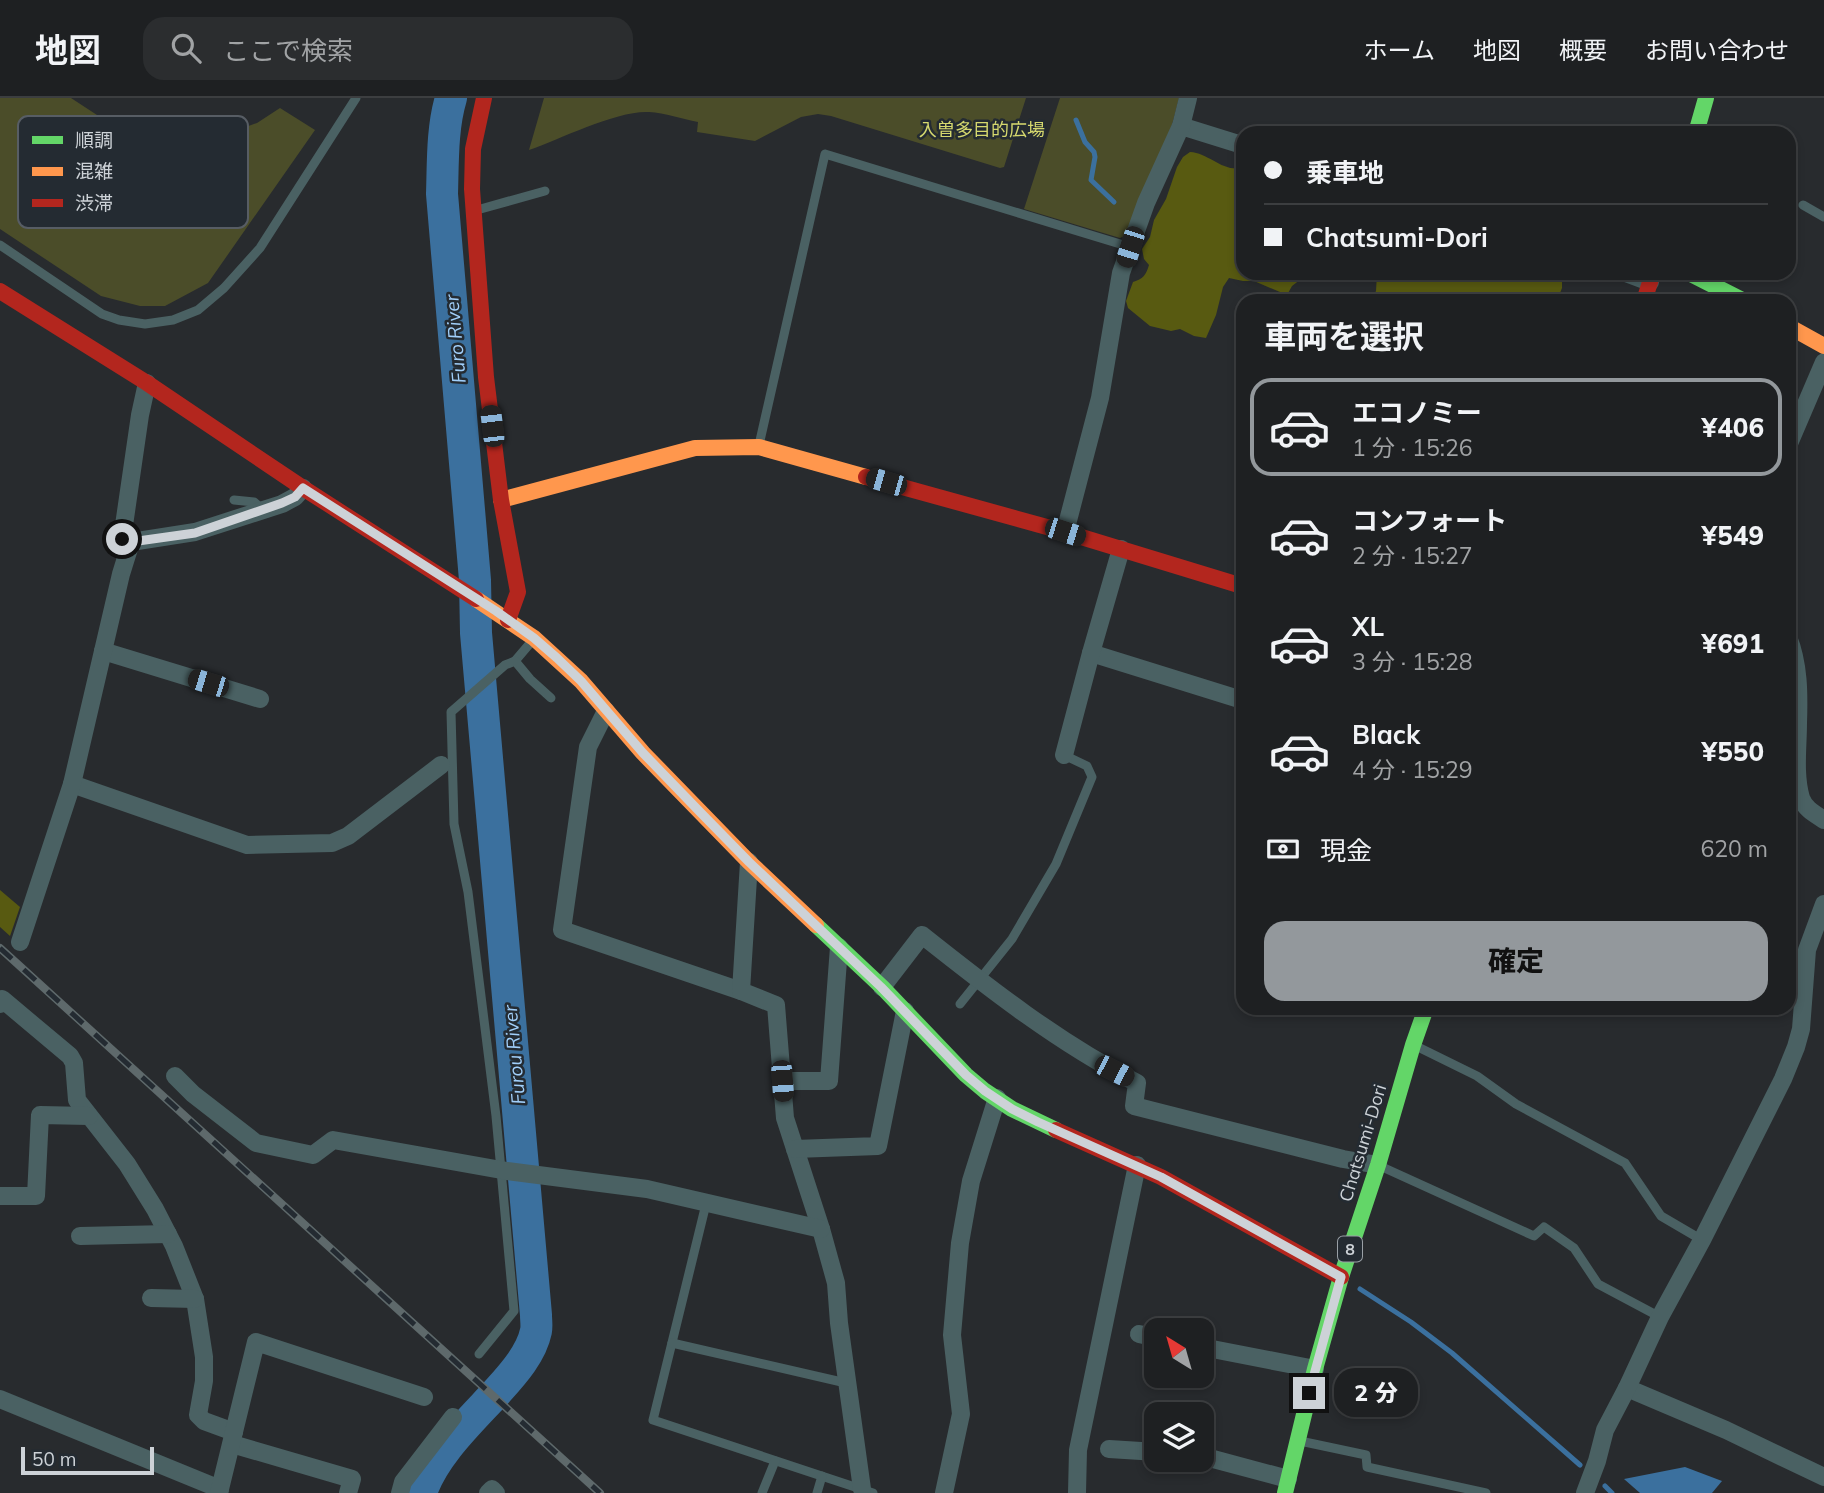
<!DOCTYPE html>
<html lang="ja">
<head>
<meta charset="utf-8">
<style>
	body { margin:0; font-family:Mulish,"Noto Sans JP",sans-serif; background:#2b2d2f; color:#f1f3f6; height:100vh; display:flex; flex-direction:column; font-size:26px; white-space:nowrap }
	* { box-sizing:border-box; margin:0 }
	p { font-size:23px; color:#a1a3a5 }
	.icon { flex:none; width:38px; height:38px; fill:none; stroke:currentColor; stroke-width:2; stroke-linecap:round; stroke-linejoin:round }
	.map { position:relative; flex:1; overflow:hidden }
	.sheet { position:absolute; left:1236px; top:196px; width:560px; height:721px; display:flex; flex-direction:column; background:#1e2022; border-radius:21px; box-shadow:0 4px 10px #0003,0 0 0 2px #3c3e40 }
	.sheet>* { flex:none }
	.guide { position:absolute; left:1236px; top:28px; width:560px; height:154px; border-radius:21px; box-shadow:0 4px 10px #0003,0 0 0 2px #3c3e40; display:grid; align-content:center; height:154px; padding:0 28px; background:#1e2022 }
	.needle { width:46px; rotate:323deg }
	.fabs { position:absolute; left:1144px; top:1220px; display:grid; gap:14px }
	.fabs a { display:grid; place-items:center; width:70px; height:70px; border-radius:14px; background:#1e2022; box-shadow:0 4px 10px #0003,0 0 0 2px #3c3e40; font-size:35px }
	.scale { position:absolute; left:21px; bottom:18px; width:133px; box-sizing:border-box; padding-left:7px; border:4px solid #cdd2d7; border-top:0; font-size:19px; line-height:24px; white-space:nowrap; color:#cdd2d7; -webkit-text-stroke:5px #242b32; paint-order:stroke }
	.end { position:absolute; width:32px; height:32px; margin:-16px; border:9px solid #cdd2d7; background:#111; box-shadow:0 0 0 4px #111 }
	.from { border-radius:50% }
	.bubble { position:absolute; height:49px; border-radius:21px; background:#1e2022; box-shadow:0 4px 10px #0003,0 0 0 2px #3c3e40; font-size:23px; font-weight:800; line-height:49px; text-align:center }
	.car { position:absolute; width:21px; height:42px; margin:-21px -10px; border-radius:9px; box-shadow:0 0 5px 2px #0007; background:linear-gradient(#222 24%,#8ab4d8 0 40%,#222 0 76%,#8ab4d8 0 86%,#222 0) }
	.guide b { display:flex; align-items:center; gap:24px; height:66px; font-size:26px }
	.guide b+b { border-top:2px solid #3c3e40 }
	.guide i { width:18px; height:18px; background:#f1f3f6 }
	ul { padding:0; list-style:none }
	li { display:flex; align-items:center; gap:21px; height:98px; margin:0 14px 10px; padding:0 14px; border:4px solid transparent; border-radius:21px }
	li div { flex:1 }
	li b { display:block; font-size:26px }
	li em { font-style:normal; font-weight:800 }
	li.on { border-color:#93989c }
	li>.icon { width:63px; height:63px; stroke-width:1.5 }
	h2 { padding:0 28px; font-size:32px; line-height:84px }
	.pay { display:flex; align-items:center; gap:18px; height:77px; padding:0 28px; font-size:26px }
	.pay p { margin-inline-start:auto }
	.primary-button { display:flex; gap:14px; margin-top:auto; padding:14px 28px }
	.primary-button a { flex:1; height:80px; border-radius:21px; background:#93989c; color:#111; font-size:28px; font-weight:800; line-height:80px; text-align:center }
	header { display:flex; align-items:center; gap:42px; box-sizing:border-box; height:98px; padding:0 35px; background:#1e2022; border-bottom:2px solid #3c3e40 }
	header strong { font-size:33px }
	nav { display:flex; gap:38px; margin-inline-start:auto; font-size:24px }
	.search { width:490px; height:63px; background:#2b2d2f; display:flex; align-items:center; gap:18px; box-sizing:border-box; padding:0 24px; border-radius:21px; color:#a1a3a5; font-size:26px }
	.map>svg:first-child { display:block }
	.green { fill:#4b4d29 }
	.forest { fill:#585a11 }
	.water { fill:#3b709e }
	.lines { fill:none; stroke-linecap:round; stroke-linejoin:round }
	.stream { stroke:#3b709e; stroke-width:5 }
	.river { stroke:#3b709e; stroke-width:32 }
	.lane { stroke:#4a6163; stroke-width:9 }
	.street { stroke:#4a6163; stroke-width:18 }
	.fast { stroke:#63d668; stroke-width:16 }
	.slow { stroke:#ff974d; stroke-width:16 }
	.jam { stroke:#b3261e; stroke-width:16 }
	.rail-casing { stroke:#5e696b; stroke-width:8 }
	.rail { stroke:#242b32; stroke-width:5; stroke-dasharray:16; stroke-linecap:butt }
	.route { stroke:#cdd2d7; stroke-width:9 }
	.labels { text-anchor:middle; stroke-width:5; stroke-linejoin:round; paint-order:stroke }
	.shield { fill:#242b32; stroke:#9aa0a6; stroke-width:2 }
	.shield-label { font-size:16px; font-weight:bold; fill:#cdd2d7 }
	.park-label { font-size:18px; fill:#d5d86e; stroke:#242b32 }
	.street-label { font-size:18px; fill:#cdd2d7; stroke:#242b32 }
	.water-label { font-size:19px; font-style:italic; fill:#a1cffa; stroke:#242b32 }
	.key { fill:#242b32; stroke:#575d64; stroke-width:2 }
	.key-label { font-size:19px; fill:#cdd2d7 }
</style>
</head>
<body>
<header>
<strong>地図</strong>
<div class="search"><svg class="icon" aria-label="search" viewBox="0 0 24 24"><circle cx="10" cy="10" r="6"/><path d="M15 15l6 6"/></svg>ここで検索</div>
<nav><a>ホーム</a><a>地図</a><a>概要</a><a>お問い合わせ</a></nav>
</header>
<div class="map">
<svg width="1824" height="1395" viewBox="0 0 1824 1395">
	<rect width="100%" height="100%" fill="#282b2e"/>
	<g class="green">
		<path d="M0 0H71L123 34 146 40H203L229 35 257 25 280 10 315 32 208 185 165 208H140L101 198 0 131Z"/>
		<path d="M544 0H1026L1004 69 1000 70 831 18 818 16 801 19 755 43 697 34 698 24C682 21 665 15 649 14 618 12 560 41 529 52Z"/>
		<path d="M1060 0H1179L1172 27 1127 137 1120 140 1024 111Z"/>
	</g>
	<g class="forest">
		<path d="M1190 54C1209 55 1222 74 1242 70V175H1305V178L1292 188 1287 197 1254 183H1243L1229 180 1223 189 1216 217 1206 240 1194 238 1180 231 1171 233 1150 228 1128 210 1126 203 1133 184C1143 181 1146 177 1149 167L1144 161 1142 151 1150 139 1154 122 1166 101 1177 69 1183 59Z"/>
		<path d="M1377 175H1552L1562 180V190L1557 203H1371L1376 193Z"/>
		<path d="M0 792 20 809 10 838 0 829Z"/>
	</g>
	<path class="water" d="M1685 1369 1722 1383 1712 1395H1640L1624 1381Z"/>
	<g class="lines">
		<g class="stream">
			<path d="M1076 22 1085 44 1094 54 1095 59 1091 82 1114 104"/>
			<path d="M1360 1191 1411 1224 1452 1255 1580 1367"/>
			<path d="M1605 1388 1612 1395"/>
		</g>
		<path class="river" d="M421 1395C433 1358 469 1324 495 1296 511 1278 531 1257 536 1233 537 1228 536 1222 536 1217L476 535 475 482 442 96C443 64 442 30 451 0"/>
		<g class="lane">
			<path d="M1803 107 1824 119"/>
			<path d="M477 112 545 93"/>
			<path d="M0 147 102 216 119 222 145 226 173 222 198 212 224 190 260 150 356 0"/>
			<path d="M759 347 825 56 1130 149"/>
			<path d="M234 402 254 404 262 411"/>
			<path d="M515 563 532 543"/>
			<path d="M960 906 1012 841 1056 766 1092 679 1087 668 1064 657"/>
			<path d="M1418 949 1477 978 1516 1006 1625 1065 1661 1118 1702 1142"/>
			<path d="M1380 1068 1534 1138 1544 1129 1574 1150 1598 1186 1660 1219"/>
			<path d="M706 1106 653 1322 873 1395"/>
			<path d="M672 1245 846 1285"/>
			<path d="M479 1256 514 1213 496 1018 468 794 454 726 451 614 505 567 515 563 530 581 551 600"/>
			<path d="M1300 1343 1366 1357 1367 1369 1486 1395"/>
			<path d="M762 1395 775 1363"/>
			<path d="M817 1395 822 1378"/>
		</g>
		<g class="street">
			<path d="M1181 28 1242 47"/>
			<path d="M1626 175 1650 184"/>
			<path d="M147 285 140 317 122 441 131 444 195 434 282 406 295 399 303 390"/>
			<path d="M1788 348 1824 264"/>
			<path d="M1065 434 1100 300 1121 175 1146 105 1181 28 1188 0"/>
			<path d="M1788 539C1799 566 1799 596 1798 625 1798 649 1794 676 1801 700 1805 711 1815 716 1824 722"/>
			<path d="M103 553 260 601"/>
			<path d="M1091 555 1242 602"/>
			<path d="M606 613 588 649 562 832 741 893"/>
			<path d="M1064 657 1091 555 1121 451"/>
			<path d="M72 686 247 747 332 745 348 738 441 667"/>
			<path d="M749 764 741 893 776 907 785 1020 821 1131 836 1185 839 1225 862 1391"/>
			<path d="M20 844 72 686 121 476 131 444"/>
			<path d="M882 889 922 837C990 891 1059 945 1137 985L1134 1008 1343 1061 1378 1067"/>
			<path d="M0 906 2 901 70 958 74 965 77 1002 127 1066 155 1111 174 1148 195 1201 204 1259V1283L198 1317 204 1323 234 1334"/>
			<path d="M175 978 193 996 256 1045 313 1057 333 1042 507 1073 647 1091 821 1131"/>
			<path d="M782 983H829L839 849"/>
			<path d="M795 1051 878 1048 905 913"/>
			<path d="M1 1098H36L40 1017 89 1018"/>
			<path d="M80 1138 168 1136"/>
			<path d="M151 1200 195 1201"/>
			<path d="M1139 1236 1157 1240"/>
			<path d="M1202 1249 1315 1271"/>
			<path d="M1627 1290 1726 1332 1824 1379"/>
			<path d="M0 1301 220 1391"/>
			<path d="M232 1346 352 1381 348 1395"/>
			<path d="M1109 1351 1157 1354"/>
			<path d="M1202 1358 1288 1381"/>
			<path d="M219 1395 256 1244 424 1299"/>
			<path d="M400 1395 403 1384 453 1319"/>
			<path d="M488 1395 492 1391 496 1395"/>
			<path d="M944 1395 961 1316 952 1237 960 1145 971 1083 997 1000"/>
			<path d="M1077 1395 1078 1352 1137 1067"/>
			<path d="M1585 1395 1597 1363 1605 1332 1627 1290 1660 1219 1702 1142 1783 981 1796 949 1801 931 1807 852 1824 806"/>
		</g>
		<g class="fast">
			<path d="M1696 35 1706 0"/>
			<path d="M1689 175 1744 203"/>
			<path d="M816 827 882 889 966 977 985 993 1012 1011 1056 1032"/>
			<path d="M1285 1395 1315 1271 1341 1179 1378 1067 1413 947 1426 910"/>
		</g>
		<g class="slow">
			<path d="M1788 228 1824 248"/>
			<path d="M501 402 695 350 759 349 866 379"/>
			<path d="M476 501 534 540 581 583 643 655 749 764 816 827"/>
		</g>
		<g class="jam">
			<path d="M484 0 473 51 472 91 486 279 501 402 518 494 508 522"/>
			<path d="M0 193 147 285 303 390 476 501"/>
			<path d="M1644 203 1653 175"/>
			<path d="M866 379 1065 434 1242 488"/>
			<path d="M1056 1032 1161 1079 1341 1179"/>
		</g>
		<g class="rail-casing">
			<path id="rail" d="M0 850 600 1395"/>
		</g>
		<use href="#rail" class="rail"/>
	</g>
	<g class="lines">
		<path class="route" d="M122 441 131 444 195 435 282 405 295 399 303 390 496 513 534 540 557 560 581 583 643 655 700 714 749 764 881 889 966 977 985 993 1012 1011 1038 1024 1161 1079 1341 1179 1309 1295"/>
	</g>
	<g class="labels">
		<rect class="shield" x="1338" y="1138.5" width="24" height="25" rx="5"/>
		<g class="shield-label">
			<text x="1350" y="1157">8</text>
		</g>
		<g class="park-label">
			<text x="982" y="38">入曽多目的広場</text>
		</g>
		<g class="street-label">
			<text transform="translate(1363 1045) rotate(-73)" y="6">Chatsumi-Dori</text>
		</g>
		<g class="water-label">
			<text transform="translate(455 241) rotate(-95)" y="7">Furo River</text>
			<text transform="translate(514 957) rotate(-95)" y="7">Furou River</text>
		</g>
	</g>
	<rect x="18" y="18" width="230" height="112" rx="10" class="key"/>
	<rect x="32" y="38" width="31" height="8" fill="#63d668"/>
	<rect x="32" y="69" width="31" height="9" fill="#ff974d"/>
	<rect x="32" y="101" width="31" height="8" fill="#b3261e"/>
	<g class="key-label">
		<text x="75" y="49">順調</text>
		<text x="75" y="80">混雑</text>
		<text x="75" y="112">渋滞</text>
	</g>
</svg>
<div class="fabs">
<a><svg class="needle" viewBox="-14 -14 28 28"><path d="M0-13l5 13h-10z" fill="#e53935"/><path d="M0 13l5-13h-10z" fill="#a1a3a5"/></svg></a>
<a><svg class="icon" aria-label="layers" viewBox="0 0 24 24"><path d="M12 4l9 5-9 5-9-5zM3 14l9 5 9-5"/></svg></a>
</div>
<div class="scale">50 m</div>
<i class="end from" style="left:122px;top:441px"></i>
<i class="end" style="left:1309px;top:1295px"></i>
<div class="bubble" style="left:1334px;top:1270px;width:84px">2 分</div>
<i class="car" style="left:1130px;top:149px;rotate:198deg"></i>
<i class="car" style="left:492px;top:328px;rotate:353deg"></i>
<i class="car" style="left:886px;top:384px;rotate:286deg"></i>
<i class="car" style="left:1065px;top:434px;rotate:108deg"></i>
<i class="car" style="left:208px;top:585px;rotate:287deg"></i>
<i class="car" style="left:1114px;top:973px;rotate:117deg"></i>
<i class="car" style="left:782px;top:983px;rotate:176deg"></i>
<div class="guide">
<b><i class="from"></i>乗車地</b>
<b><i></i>Chatsumi-Dori</b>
</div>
<section class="sheet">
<h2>車両を選択</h2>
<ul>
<li class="on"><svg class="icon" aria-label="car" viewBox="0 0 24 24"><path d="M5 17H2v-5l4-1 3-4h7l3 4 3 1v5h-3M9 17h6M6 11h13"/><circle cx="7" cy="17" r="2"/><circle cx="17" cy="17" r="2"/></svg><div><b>エコノミー</b><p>1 分 · 15:26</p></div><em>¥406</em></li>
<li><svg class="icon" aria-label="car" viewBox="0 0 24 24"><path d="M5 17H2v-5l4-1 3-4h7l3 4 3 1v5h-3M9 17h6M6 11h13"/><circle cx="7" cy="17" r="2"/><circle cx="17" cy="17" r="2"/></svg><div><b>コンフォート</b><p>2 分 · 15:27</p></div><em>¥549</em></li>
<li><svg class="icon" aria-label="car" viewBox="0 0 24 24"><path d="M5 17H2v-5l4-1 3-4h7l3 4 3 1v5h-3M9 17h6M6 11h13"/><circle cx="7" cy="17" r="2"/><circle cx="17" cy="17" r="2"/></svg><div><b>XL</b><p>3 分 · 15:28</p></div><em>¥691</em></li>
<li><svg class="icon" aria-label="car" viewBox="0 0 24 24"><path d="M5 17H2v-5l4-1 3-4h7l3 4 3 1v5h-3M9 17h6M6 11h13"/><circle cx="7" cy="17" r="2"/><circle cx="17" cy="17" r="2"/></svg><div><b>Black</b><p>4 分 · 15:29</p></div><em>¥550</em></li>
</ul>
<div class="pay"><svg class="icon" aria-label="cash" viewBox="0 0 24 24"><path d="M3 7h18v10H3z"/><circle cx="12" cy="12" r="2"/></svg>現金<p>620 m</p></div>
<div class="primary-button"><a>確定</a></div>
</section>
</div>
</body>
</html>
